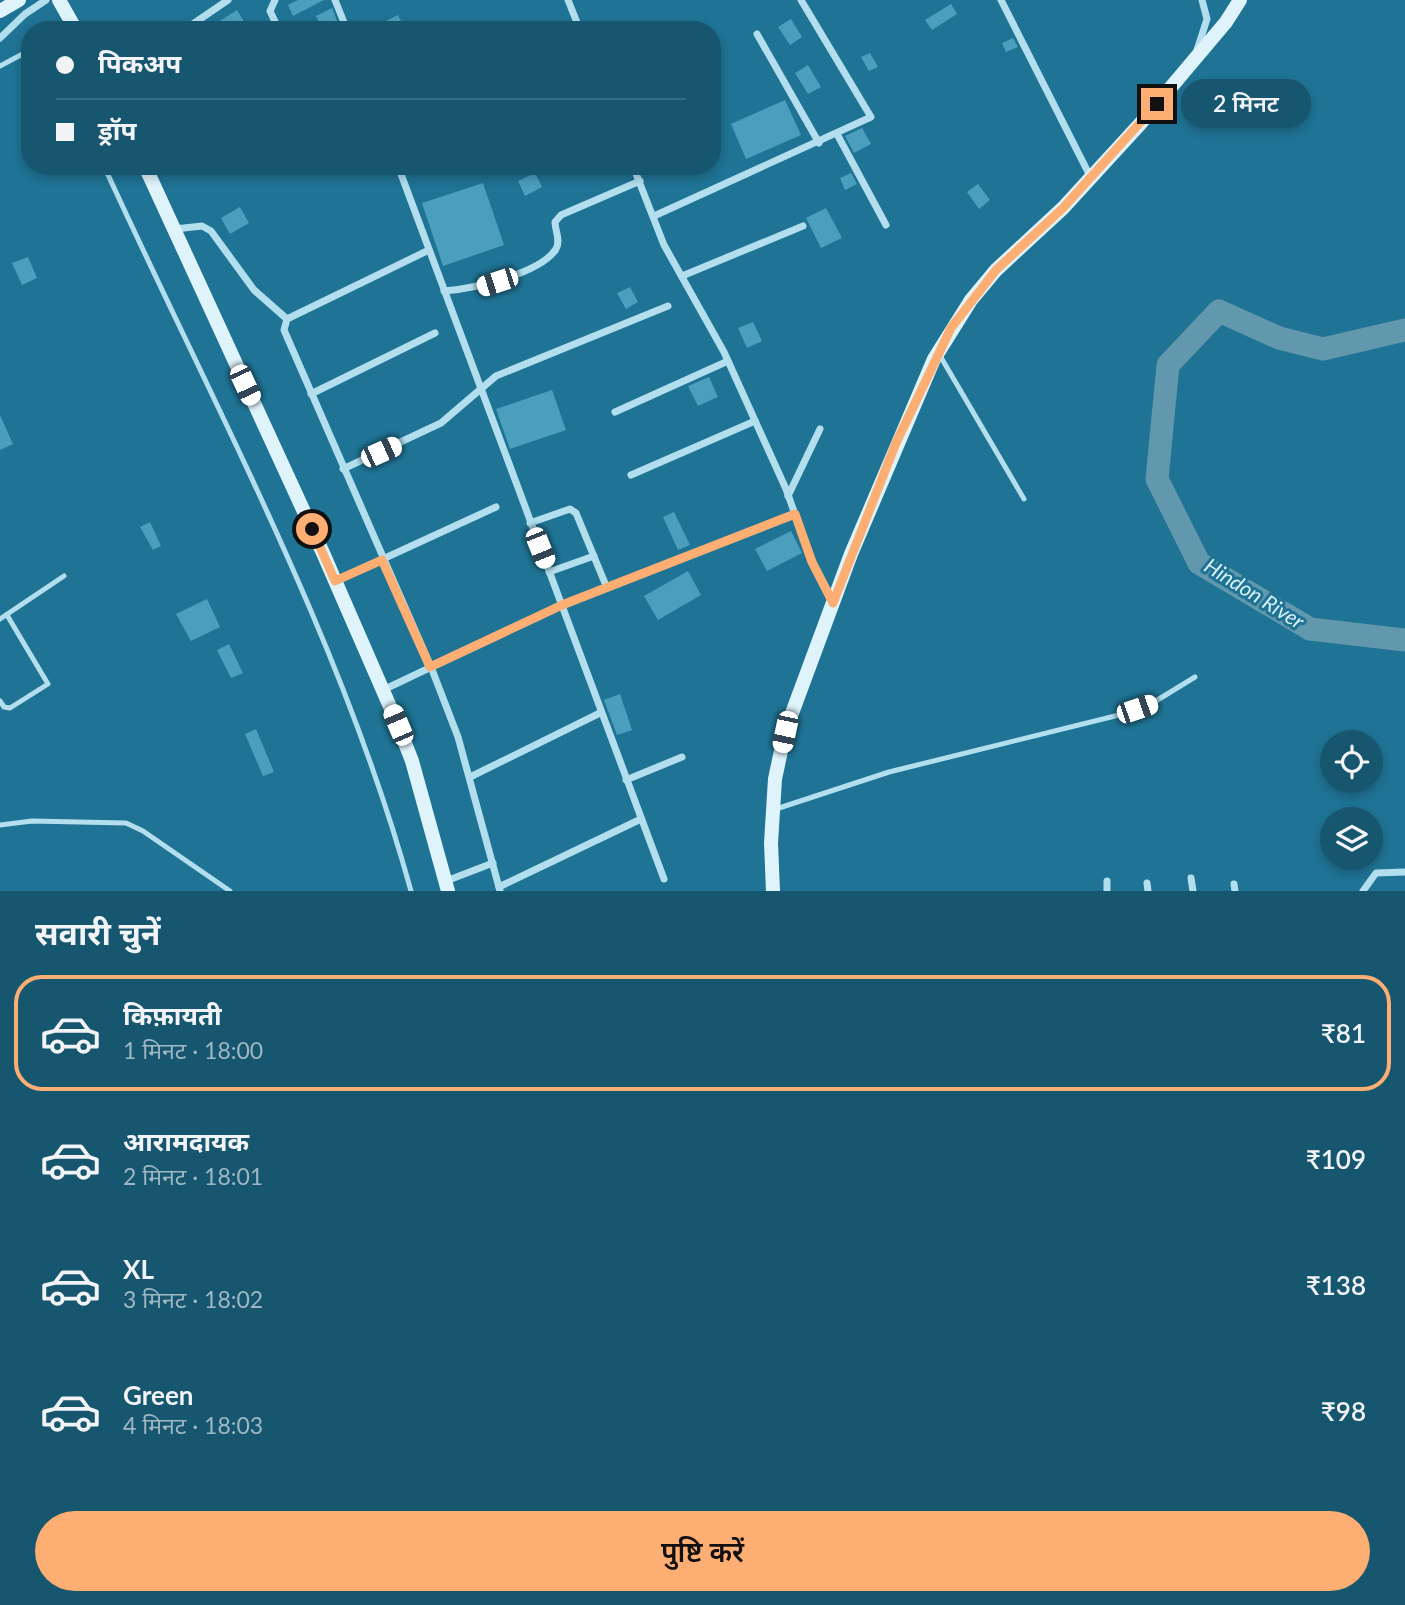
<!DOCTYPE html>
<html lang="hi">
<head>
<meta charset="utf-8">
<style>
	body { margin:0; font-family:Lato,"Noto Sans Devanagari",sans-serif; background:#245f77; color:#f1f3f6; height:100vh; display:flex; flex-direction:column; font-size:26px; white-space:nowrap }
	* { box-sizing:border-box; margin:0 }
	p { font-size:23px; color:#9eb7c3 }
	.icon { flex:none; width:38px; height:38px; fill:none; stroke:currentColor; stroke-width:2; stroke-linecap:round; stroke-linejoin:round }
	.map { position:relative; height:891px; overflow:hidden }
	.panel { display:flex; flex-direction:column; background:#17566f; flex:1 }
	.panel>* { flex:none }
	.hud { position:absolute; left:21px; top:21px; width:700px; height:154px; border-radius:28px; box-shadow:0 4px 10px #0003; display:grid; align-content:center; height:154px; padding:0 35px; background:#17566f }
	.tools { position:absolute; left:1320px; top:730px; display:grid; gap:14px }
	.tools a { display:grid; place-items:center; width:63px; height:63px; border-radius:50%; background:#17566f; box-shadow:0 4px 10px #0003; font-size:35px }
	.end { position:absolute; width:32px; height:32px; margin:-16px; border:9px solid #fcae73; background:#111; box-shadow:0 0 0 4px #111 }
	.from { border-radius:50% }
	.bubble { position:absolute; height:49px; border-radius:24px; background:#17566f; box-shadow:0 4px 10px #0003; font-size:23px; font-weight:600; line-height:49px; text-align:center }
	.car { position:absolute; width:21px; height:42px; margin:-21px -10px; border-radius:9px; box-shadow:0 0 5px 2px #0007; background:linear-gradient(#fff 24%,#345 0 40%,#fff 0 76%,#345 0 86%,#fff 0) }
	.hud b { display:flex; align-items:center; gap:24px; height:66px; font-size:26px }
	.hud b+b { border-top:2px solid #366c82 }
	.hud i { width:18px; height:18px; background:#f1f3f6 }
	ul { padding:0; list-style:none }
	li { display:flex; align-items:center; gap:21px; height:116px; margin:0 14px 10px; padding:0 21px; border:4px solid transparent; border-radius:28px }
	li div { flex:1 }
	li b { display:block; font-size:26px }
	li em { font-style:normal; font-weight:600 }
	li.current { border-color:#fcae73 }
	li>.icon { width:63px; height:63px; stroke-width:1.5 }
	h2 { padding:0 35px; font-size:32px; line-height:84px }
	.cta { display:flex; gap:14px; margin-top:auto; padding:14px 35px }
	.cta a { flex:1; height:80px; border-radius:42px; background:#fcae73; color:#111; font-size:28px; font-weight:600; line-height:80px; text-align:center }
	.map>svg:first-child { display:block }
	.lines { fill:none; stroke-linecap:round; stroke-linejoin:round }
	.river { stroke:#6198ad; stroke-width:23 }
	.building { fill:#4c9ebd }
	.lane { stroke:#b2deee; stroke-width:5 }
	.street { stroke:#b2deee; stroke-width:7 }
	.secondary { stroke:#dff3fa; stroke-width:14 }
	.route { stroke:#fcae73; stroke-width:9 }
	.labels { text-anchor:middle; stroke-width:6; stroke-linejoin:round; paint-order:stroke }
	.water-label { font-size:21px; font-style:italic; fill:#d9f1f9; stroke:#1f7394 }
</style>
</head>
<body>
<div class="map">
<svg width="1405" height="891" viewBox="0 0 1405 891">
	<rect width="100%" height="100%" fill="#1f7394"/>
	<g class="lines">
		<path class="river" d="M1405 330 1323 349 1279 338 1219 311 1168 365 1157 479 1199 563 1310 629 1405 640"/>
	</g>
	<g class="building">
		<path d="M298 0H324L293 16 288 5Z"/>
		<path d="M951 4 957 14 932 30 925 20Z"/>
		<path d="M332 8 338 23 323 30 316 16Z"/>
		<path d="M237 10 249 30H219L215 24Z"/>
		<path d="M398 15 405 30H368Z"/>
		<path d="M791 19 802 37 790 45 778 27Z"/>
		<path d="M1013 38 1018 47 1006 52 1002 43Z"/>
		<path d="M870 53 878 67 869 71 861 57Z"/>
		<path d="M808 65 821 87 808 94 795 73Z"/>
		<path d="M785 100 801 135 746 159 731 124Z"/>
		<path d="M862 128 871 144 854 153 845 136Z"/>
		<path d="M535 173 542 187 525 196 518 181Z"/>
		<path d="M851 173 857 184 845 190 840 178Z"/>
		<path d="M483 183 504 245 443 266 422 203Z"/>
		<path d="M978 184 990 200 979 209 967 192Z"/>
		<path d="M240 207 249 223 230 234 221 218Z"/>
		<path d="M826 208 842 238 821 248 806 218Z"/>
		<path d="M28 257 37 278 22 285 12 263Z"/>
		<path d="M630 287 638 302 626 309 617 293Z"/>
		<path d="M753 322 762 341 747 348 738 328Z"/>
		<path d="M709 377 718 397 698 406 688 386Z"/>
		<path d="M552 390 566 430 510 449 496 409Z"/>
		<path d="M0 415 13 444 0 450Z"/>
		<path d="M674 512 690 545 678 550 663 517Z"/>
		<path d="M150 522 161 546 153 550 140 527Z"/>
		<path d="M791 531 802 553 767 571 755 549Z"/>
		<path d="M688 571 701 595 658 620 644 596Z"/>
		<path d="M207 599 220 627 191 641 176 614Z"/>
		<path d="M229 644 243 673 231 678 217 650Z"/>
		<path d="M620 694 632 730 617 735 604 700Z"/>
		<path d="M256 729 274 772 263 776 245 734Z"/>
	</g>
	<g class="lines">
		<g class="lane">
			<path d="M0 66 30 50"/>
			<path d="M104 166C213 405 341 637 411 891"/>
			<path d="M939 354 1024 499"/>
			<path d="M0 619 64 576"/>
			<path d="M0 701 4 707 10 708 48 684 7 615"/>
			<path d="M776 809 889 772 1123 714 1151 704 1195 677"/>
			<path d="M0 825 32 821 126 823 143 831 230 891"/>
		</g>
		<g class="street">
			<path d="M275 0 270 11 279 30"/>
			<path d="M335 0 347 30"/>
			<path d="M568 0 580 30"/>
			<path d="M1001 0 1090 176"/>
			<path d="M184 30 228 0"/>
			<path d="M757 34 819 143"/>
			<path d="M0 38 25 14 46 0"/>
			<path d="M1197 50 1207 19 1202 0"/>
			<path d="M837 134 886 225"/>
			<path d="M398 166 664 879"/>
			<path d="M633 166 664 245 724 352 786 489 812 562 833 602"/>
			<path d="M654 216 871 117 801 0"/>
			<path d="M175 229 202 226 211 231 254 290 287 319"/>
			<path d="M429 250 287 319 284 330 431 667 458 737 500 891"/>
			<path d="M682 276 803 226"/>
			<path d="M444 291C472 289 540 274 556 249 561 241 555 230 555 222L561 215 640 181"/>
			<path d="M311 394 435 333"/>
			<path d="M615 412 728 361"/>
			<path d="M343 469 441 423 496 376 668 306"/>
			<path d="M631 475 755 421"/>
			<path d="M788 496 820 429"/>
			<path d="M530 523 570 509 576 513 607 588"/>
			<path d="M549 572 594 556"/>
			<path d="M335 581 496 507"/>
			<path d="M383 690 562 605 795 514"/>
			<path d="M470 777 600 713"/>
			<path d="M626 780 682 757"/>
			<path d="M1191 878 1193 891"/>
			<path d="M446 881 493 863"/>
			<path d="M1107 881V891"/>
			<path d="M1147 883 1148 891"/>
			<path d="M1234 884 1235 891"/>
			<path d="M499 887 641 819"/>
			<path d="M1363 891 1376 873 1405 872"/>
		</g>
		<g class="secondary">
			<path d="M59 0 76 30"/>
			<path d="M0 11 19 0"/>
			<path d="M145 166 323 553 398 725 412 761 448 891"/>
			<path d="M773 891 771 843 775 779 785 732 851 554 934 359 971 300 996 270 1063 208 1140 124 1226 22 1240 0"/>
		</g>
	</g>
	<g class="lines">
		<path class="route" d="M312 529 335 581 382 560 430 667 562 605 795 514 812 562 833 603 896 443 951 328 996 270 1063 208 1157 104"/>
	</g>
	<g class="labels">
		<g class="water-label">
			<text transform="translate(1254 594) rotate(32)" y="7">Hindon River</text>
		</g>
	</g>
</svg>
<div class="tools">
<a><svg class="icon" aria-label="locate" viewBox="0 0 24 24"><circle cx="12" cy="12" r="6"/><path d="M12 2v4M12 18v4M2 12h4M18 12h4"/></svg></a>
<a><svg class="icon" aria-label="layers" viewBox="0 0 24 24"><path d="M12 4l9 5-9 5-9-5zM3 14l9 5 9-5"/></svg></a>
</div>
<i class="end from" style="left:312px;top:529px"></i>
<i class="end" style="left:1157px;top:104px"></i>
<div class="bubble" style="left:1181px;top:79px;width:130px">2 मिनट</div>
<i class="car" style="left:497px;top:282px;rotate:252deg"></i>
<i class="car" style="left:245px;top:385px;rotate:155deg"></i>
<i class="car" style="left:381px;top:452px;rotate:66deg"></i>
<i class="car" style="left:540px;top:548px;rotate:158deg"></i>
<i class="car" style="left:1137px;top:709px;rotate:71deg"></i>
<i class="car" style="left:398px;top:725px;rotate:337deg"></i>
<i class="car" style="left:785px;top:732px;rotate:192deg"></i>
<div class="hud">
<b><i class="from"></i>पिकअप</b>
<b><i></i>ड्रॉप</b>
</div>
</div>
<section class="panel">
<h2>सवारी चुनें</h2>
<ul>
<li class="current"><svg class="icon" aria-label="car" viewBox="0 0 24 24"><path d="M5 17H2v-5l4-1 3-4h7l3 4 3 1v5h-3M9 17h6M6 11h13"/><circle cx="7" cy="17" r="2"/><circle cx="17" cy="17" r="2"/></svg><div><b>किफ़ायती</b><p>1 मिनट · 18:00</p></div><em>₹81</em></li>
<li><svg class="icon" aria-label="car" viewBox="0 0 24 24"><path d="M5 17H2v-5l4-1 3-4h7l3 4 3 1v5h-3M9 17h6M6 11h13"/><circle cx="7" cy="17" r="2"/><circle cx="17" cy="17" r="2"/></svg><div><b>आरामदायक</b><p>2 मिनट · 18:01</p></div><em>₹109</em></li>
<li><svg class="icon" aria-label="car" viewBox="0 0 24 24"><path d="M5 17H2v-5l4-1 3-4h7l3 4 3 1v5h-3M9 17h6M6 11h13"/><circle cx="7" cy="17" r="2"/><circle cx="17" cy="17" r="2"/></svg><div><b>XL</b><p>3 मिनट · 18:02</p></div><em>₹138</em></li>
<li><svg class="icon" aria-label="car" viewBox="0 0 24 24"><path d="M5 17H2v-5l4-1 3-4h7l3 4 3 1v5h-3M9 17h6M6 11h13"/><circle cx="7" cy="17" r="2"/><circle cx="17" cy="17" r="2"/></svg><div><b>Green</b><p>4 मिनट · 18:03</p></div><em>₹98</em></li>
</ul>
<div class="cta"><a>पुष्टि करें</a></div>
</section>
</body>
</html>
